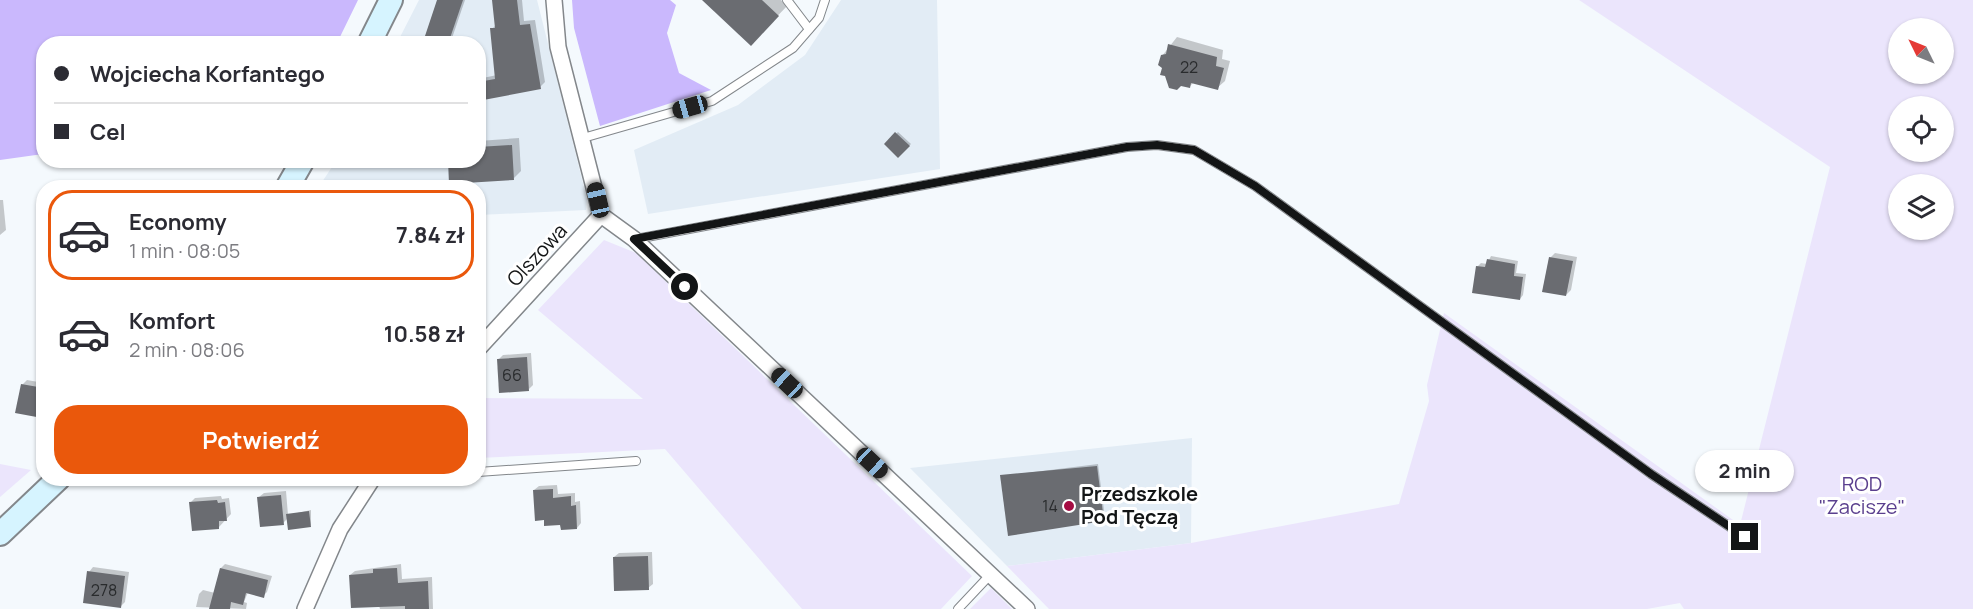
<!DOCTYPE html>
<html lang="pl">
<head>
<meta charset="utf-8">
<style>
	body { margin:0; font-family:Manrope,sans-serif; background:#f7f7f7; color:#2b2b33; height:100vh; display:flex; flex-direction:column; font-size:22px; white-space:nowrap }
	* { box-sizing:border-box; margin:0 }
	p { font-size:20px; color:#7c7c81 }
	.icon { flex:none; width:33px; height:33px; fill:none; stroke:currentColor; stroke-width:2; stroke-linecap:round; stroke-linejoin:round }
	.map { position:relative; flex:1; overflow:hidden }
	.drawer { position:absolute; left:36px; top:180px; width:450px; height:306px; display:flex; flex-direction:column; background:#fff; border-radius:24px; box-shadow:0 2px 4px #0004 }
	.drawer>* { flex:none }
	.banner { position:absolute; left:36px; top:36px; width:450px; height:132px; border-radius:24px; box-shadow:0 2px 4px #0004; display:grid; align-content:center; height:132px; padding:0 18px; background:#fff }
	.needle { width:39px; rotate:313deg }
	.fabs { position:absolute; left:1888px; top:18px; display:grid; gap:12px }
	.fabs a { display:grid; place-items:center; width:66px; height:66px; border-radius:50%; background:#fff; box-shadow:0 2px 4px #0004; font-size:30px }
	.end { position:absolute; width:27px; height:27px; margin:-14px; border:8px solid #131516; background:#fff; box-shadow:0 0 0 3px #fff }
	.from { border-radius:50% }
	.bubble { position:absolute; height:42px; border-radius:21px; background:#fff; box-shadow:0 2px 4px #0004; font-size:20px; font-weight:700; line-height:42px; text-align:center }
	.car { position:absolute; width:18px; height:36px; margin:-18px -9px; border-radius:8px; box-shadow:0 0 4px 2px #0007; background:linear-gradient(#222 24%,#8ab4d8 0 40%,#222 0 76%,#8ab4d8 0 86%,#222 0) }
	.banner b { display:flex; align-items:center; gap:21px; height:57px; font-size:22px }
	.banner b+b { border-top:2px solid #e1e1e2 }
	.banner i { width:15px; height:15px; background:#2b2b33 }
	ul { padding:10px 0 0; list-style:none }
	li { display:flex; align-items:center; gap:18px; height:90px; margin:0 12px 9px; padding:0 6px; border:3px solid transparent; border-radius:24px }
	li div { flex:1 }
	li b { display:block; font-size:22px }
	li em { font-style:normal; font-weight:700 }
	li.on { border-color:#ea580c }
	li>.icon { width:54px; height:54px; stroke-width:1.5 }
	.cta { display:flex; gap:12px; margin-top:auto; padding:12px 18px }
	.cta a { flex:1; height:69px; border-radius:24px; background:#ea580c; color:#fff; font-size:24px; font-weight:700; line-height:69px; text-align:center }
	.map>svg:first-child { display:block }
	.built { fill:#e2ecf5 }
	.green { fill:#ebe5fc; fill-rule:evenodd }
	.forest { fill:#cab8fd }
	.shadow { fill:#0003 }
	.building { fill:#6a6c71 }
	.lines { fill:none; stroke-linecap:round; stroke-linejoin:round }
	.service-casing { stroke:#83878b; stroke-width:10 }
	.minor-casing { stroke:#83878b; stroke-width:18 }
	.secondary-casing { stroke:#83878b; stroke-width:26 }
	.service { stroke:#fff; stroke-width:8 }
	.minor { stroke:#fff; stroke-width:15 }
	.secondary { stroke:#d6f4ff; stroke-width:22 }
	.route { stroke:#131516; stroke-width:8 }
	.poi-dot { fill:#a50d43; stroke:#fff; stroke-width:2 }
	.labels { text-anchor:middle; stroke-width:6; stroke-linejoin:round; paint-order:stroke }
	.number-label { font-size:16px; fill:#292b2d }
	.street-label { font-size:20px; fill:#131516; stroke:#fff }
	.park-label { font-size:20px; fill:#5a3f8e; stroke:#fff }
	.poi-label { font-size:20px; font-weight:bold; fill:#131516; stroke:#fff; text-anchor:start }
</style>
</head>
<body>
<div class="map">
<svg width="1973" height="609" viewBox="0 0 1973 609">
	<rect width="100%" height="100%" fill="#f4f9fd"/>
	<g class="built">
		<path d="M419 0H537L587 199 586 210 479 215 478 188H318L336 161 478 160V44L397 43Z"/>
		<path d="M841 0H937L940 169 648 214 634 150 738 105 805 55Z"/>
		<path d="M1192 438 1191 543 1007 566 910 468Z"/>
	</g>
	<g class="green">
		<path d="M1579 0H1973V609H1684L1680 603 1647 609H1049L1007 566 1191 543 1399 504 1429 401 1427 385 1444 313 1740 525 1830 167ZM1899 28H1944V74H1899ZM1899 106H1944V152H1899ZM1899 184H1944V230H1899Z"/>
		<path d="M604 240 636 253 972 576 941 609H802L665 449 479 458V398L643 399 538 310Z"/>
		<path d="M0 464 31 470 0 497Z"/>
		<path d="M991 588 1012 609H970Z"/>
	</g>
	<g class="forest">
		<path d="M0 0H358L337 43 44 44 43 154 0 160Z"/>
		<path d="M572 0H670L676 5 667 33 679 73 711 90 600 126 574 28Z"/>
	</g>
	<g class="shadow">
		<path d="M441 0H465L450 44H422Z"/>
		<path d="M494 0H522L524 21 535 20 545 82 540 87 478 100V79L497 75 492 29 496 25Z"/>
		<path d="M704 0H781L787 6 751 44Z"/>
		<path d="M1177 37 1223 50 1222 59 1230 61 1225 81 1217 88 1194 82 1189 87 1162 56Z"/>
		<path d="M898 132 911 144 898 156 886 144Z"/>
		<path d="M519 138 521 171 514 178 478 160V141Z"/>
		<path d="M0 200H3L6 230 0 235Z"/>
		<path d="M1555 253 1577 257 1571 290 1566 295 1550 258Z"/>
		<path d="M1491 256 1518 261 1516 273 1526 274 1523 295 1520 299 1477 267 1481 263 1487 264Z"/>
		<path d="M531 353 533 385 529 389 498 360 503 355Z"/>
		<path d="M27 380 44 383 41 416 22 385Z"/>
		<path d="M1098 464 1105 518 1103 520 1002 476Z"/>
		<path d="M557 485 558 494 575 493V502L580 501 581 523 577 528 545 519 534 490 539 486Z"/>
		<path d="M286 491 288 515 311 510V525L288 518 283 523 259 497 264 493Z"/>
		<path d="M221 496 222 499 229 498 231 514 219 527 191 502 195 498Z"/>
		<path d="M652 552 653 584 648 588 614 557 619 553Z"/>
		<path d="M225 564 272 576 267 592 263 596 248 592 244 602 247 603 246 609 196 607 199 594 203 590 215 593 221 568Z"/>
		<path d="M401 564 402 579 432 577 433 609H380L379 606 350 575 355 571Z"/>
		<path d="M93 567 129 572 125 602 121 606 89 572Z"/>
	</g>
	<g class="building">
		<path d="M437 0H463L448 44 424 39Z"/>
		<path d="M492 0H517L520 25 530 24 541 89 478 101V82L495 79 490 28H495Z"/>
		<path d="M702 0H762L779 16 751 46Z"/>
		<path d="M1168 44 1217 57 1216 66 1224 68 1218 90 1191 83 1190 88 1181 86 1177 90 1169 88 1165 76 1160 75 1162 68 1158 65 1161 55 1166 54Z"/>
		<path d="M895 132 910 146 898 158 884 144Z"/>
		<path d="M512 145 514 180 449 184 448 160H478V147Z"/>
		<path d="M1549 257 1573 261 1566 296 1542 292Z"/>
		<path d="M1487 259 1515 264 1514 276 1523 277 1520 300 1472 293 1476 266 1485 267Z"/>
		<path d="M527 357 529 391 499 393 497 359Z"/>
		<path d="M21 384 44 388 42 418 15 413Z"/>
		<path d="M1097 466 1104 521 1008 536 1000 475Z"/>
		<path d="M553 489V498L571 496V506L576 505 577 529 561 530 560 525 544 526V520L535 521 533 490Z"/>
		<path d="M281 495 284 525 260 527 257 497Z"/>
		<path d="M217 500 218 503 225 502 227 521H219V529L192 531 189 502Z"/>
		<path d="M309 511 311 527 288 530 286 514Z"/>
		<path d="M648 556 649 590 614 591 613 557Z"/>
		<path d="M220 568 268 580 264 598 246 593 243 605 231 602 230 609H209Z"/>
		<path d="M397 568 398 583 428 581 429 609H405V606L351 608 349 575 373 573V569Z"/>
		<path d="M87 571 125 576 121 608 83 603Z"/>
	</g>
	<g class="lines">
		<g class="service-casing">
			<g id="service">
				<path d="M787 0 809 29"/>
				<path d="M583 138 712 101 793 48 819 18 825 0"/>
				<path d="M636 239 1127 147 1157 145 1194 150 1255 186 1651 474 1745 537"/>
				<path d="M478 472 636 461"/>
				<path d="M958 609 990 575"/>
			</g>
		</g>
		<g class="minor-casing">
			<g id="minor">
				<path d="M554 0 558 47 601 215 634 239 1027 609"/>
				<path d="M478 349 601 215"/>
				<path d="M305 609 340 529 373 478"/>
			</g>
		</g>
		<g class="secondary-casing">
			<g id="secondary">
				<path d="M369 44 391 0"/>
				<path d="M287 188 303 160"/>
				<path d="M0 534 59 478"/>
			</g>
		</g>
		<use href="#service" class="service"/>
		<use href="#minor" class="minor"/>
		<use href="#secondary" class="secondary"/>
	</g>
	<g class="lines">
		<path class="route" d="M685 287 634 239 1127 147 1157 145 1194 150 1255 186 1651 474 1745 537"/>
	</g>
	<circle class="poi-dot" cx="1069" cy="506" r="6"/>
	<g class="labels">
		<g class="number-label">
			<text x="1189" y="73">22</text>
			<text x="512" y="381">66</text>
			<text x="1050" y="512">14</text>
			<text x="104" y="596">278</text>
		</g>
		<g class="street-label">
			<text transform="translate(537 255) rotate(-47)" y="7">Olszowa</text>
		</g>
		<g class="park-label">
			<text x="1862" y="491">ROD<tspan x="1862" dy="23">"Zacisze"</tspan></text>
		</g>
		<g class="poi-label">
			<text x="1081" y="501">Przedszkole<tspan x="1081" dy="23">Pod Tęczą</tspan></text>
		</g>
	</g>
</svg>
<div class="fabs">
<a><svg class="needle" viewBox="-14 -14 28 28"><path d="M0-13l5 13h-10z" fill="#e53935"/><path d="M0 13l5-13h-10z" fill="#7c7c81"/></svg></a>
<a><svg class="icon" aria-label="locate" viewBox="0 0 24 24"><circle cx="12" cy="12" r="6"/><path d="M12 2v4M12 18v4M2 12h4M18 12h4"/></svg></a>
<a><svg class="icon" aria-label="layers" viewBox="0 0 24 24"><path d="M12 4l9 5-9 5-9-5zM3 14l9 5 9-5"/></svg></a>
</div>
<i class="end from" style="left:685px;top:287px"></i>
<i class="end" style="left:1745px;top:537px"></i>
<div class="bubble" style="left:1695px;top:450px;width:99px">2 min</div>
<i class="car" style="left:690px;top:107px;rotate:254deg"></i>
<i class="car" style="left:598px;top:200px;rotate:347deg"></i>
<i class="car" style="left:787px;top:383px;rotate:313deg"></i>
<i class="car" style="left:872px;top:463px;rotate:133deg"></i>
<div class="banner">
<b><i class="from"></i>Wojciecha Korfantego</b>
<b><i></i>Cel</b>
</div>
<section class="drawer">
<ul>
<li class="on"><svg class="icon" aria-label="car" viewBox="0 0 24 24"><path d="M5 17H2v-5l4-1 3-4h7l3 4 3 1v5h-3M9 17h6M6 11h13"/><circle cx="7" cy="17" r="2"/><circle cx="17" cy="17" r="2"/></svg><div><b>Economy</b><p>1 min · 08:05</p></div><em>7.84 zł</em></li>
<li><svg class="icon" aria-label="car" viewBox="0 0 24 24"><path d="M5 17H2v-5l4-1 3-4h7l3 4 3 1v5h-3M9 17h6M6 11h13"/><circle cx="7" cy="17" r="2"/><circle cx="17" cy="17" r="2"/></svg><div><b>Komfort</b><p>2 min · 08:06</p></div><em>10.58 zł</em></li>
</ul>
<div class="cta"><a>Potwierdź</a></div>
</section>
</div>
</body>
</html>
